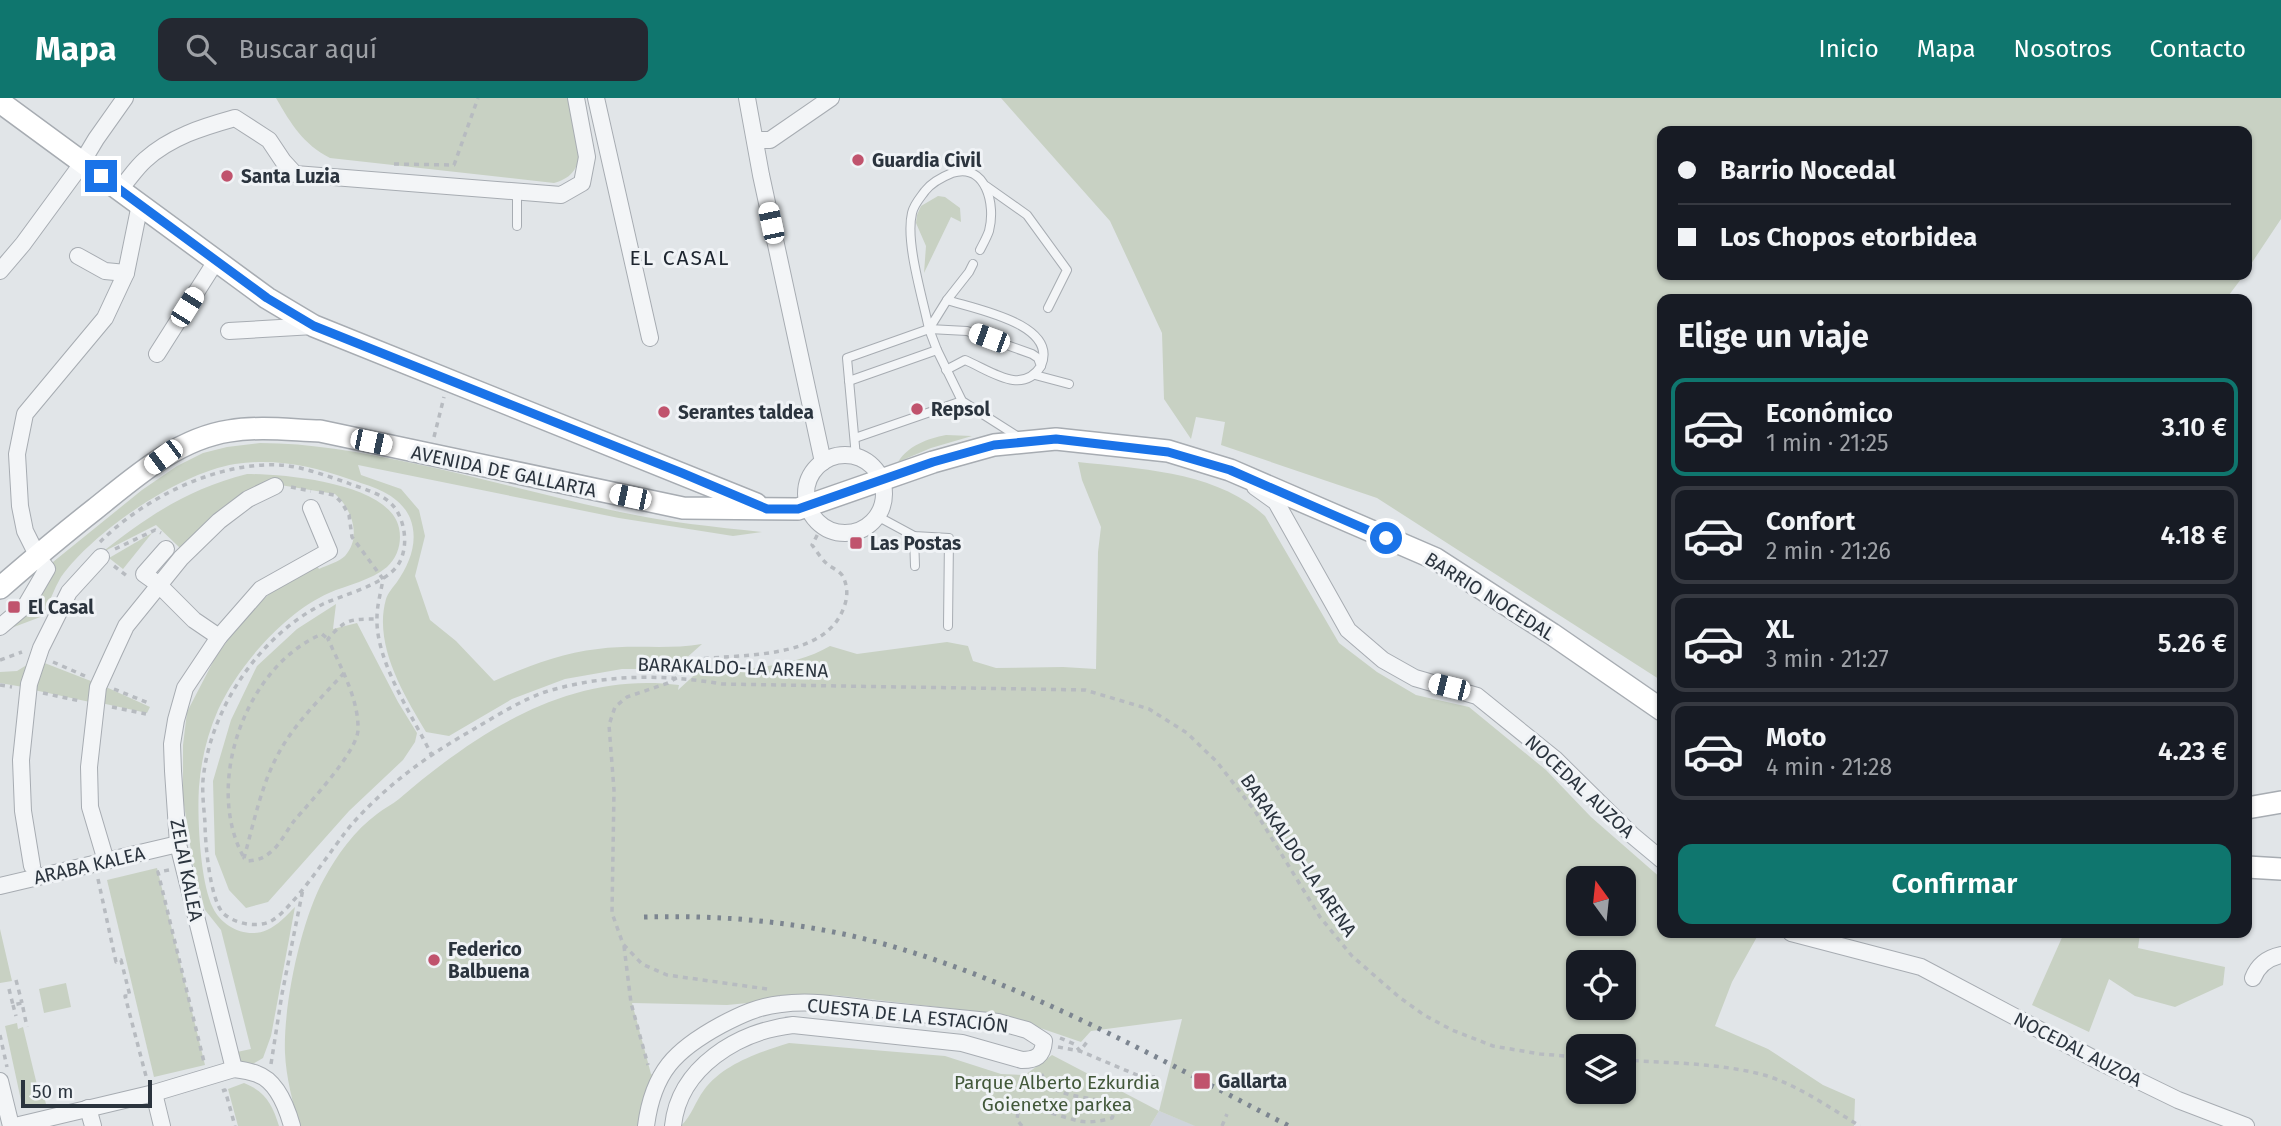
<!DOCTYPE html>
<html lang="es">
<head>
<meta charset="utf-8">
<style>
	body { margin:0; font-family:"Fira Sans",sans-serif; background:#242831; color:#f1f3f6; height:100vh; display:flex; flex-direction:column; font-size:26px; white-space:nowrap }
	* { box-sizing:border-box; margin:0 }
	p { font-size:23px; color:#9ea1a6 }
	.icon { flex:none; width:38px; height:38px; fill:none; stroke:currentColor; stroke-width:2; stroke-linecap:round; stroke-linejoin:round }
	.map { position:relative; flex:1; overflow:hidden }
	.sheet { position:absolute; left:1657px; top:196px; width:595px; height:644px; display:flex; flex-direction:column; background:#171b24; border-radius:14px; box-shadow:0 2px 5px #0004 }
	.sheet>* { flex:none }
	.top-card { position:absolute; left:1657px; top:28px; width:595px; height:154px; border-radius:14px; box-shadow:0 2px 5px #0004; display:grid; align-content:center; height:154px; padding:0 21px; background:#171b24 }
	.needle { width:46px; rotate:345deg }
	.buttons { position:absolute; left:1566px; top:768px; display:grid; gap:14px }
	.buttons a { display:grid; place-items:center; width:70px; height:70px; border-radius:14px; background:#171b24; box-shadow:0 2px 5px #0004; font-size:35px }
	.scale { position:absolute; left:21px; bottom:18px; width:131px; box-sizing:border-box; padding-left:7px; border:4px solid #2b343e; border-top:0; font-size:19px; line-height:24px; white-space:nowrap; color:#2b343e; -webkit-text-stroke:5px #f0f3f6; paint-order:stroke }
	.end { position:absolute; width:32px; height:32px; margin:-16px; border:9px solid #1a73e8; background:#fff; box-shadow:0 0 0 4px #fff }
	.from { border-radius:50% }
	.car { position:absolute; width:21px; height:42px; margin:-21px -10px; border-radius:9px; box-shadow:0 0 5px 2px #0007; background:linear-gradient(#fff 24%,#345 0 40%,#fff 0 76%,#345 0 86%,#fff 0) }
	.top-card b { display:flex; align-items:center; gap:24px; height:66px; font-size:26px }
	.top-card b+b { border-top:2px solid #363941 }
	.top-card i { width:18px; height:18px; background:#f1f3f6 }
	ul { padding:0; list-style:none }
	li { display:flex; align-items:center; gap:21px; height:98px; margin:0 14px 10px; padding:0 7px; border:4px solid #363941; border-radius:14px }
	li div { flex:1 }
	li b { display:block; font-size:26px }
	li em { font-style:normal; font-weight:600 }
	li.selected { border-color:#0f766e }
	li>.icon { width:63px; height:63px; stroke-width:1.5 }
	h2 { padding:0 21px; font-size:32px; line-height:84px }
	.primary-button { display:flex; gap:14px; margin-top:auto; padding:14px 21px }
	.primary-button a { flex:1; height:80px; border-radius:14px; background:#0f766e; color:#fff; font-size:28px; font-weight:600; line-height:80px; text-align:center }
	header { display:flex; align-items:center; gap:42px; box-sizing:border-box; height:98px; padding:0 35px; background:#0f766e; color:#fff }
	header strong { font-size:33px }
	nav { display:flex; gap:38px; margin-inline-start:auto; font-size:24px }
	.search { width:490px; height:63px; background:#242831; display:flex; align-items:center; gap:18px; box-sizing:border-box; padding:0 24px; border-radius:14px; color:#9ea1a6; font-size:26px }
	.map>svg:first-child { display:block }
	.built { fill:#cfd4da }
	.green { fill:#c8d1c3; fill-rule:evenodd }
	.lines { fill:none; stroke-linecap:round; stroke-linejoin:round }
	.lane-casing { stroke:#a7acb2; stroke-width:10 }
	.street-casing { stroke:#a7acb2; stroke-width:18 }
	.secondary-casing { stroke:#a7acb2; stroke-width:24 }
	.path { stroke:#b7bbc0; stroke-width:3.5; stroke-dasharray:5 5; stroke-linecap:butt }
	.lane { stroke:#f3f5f7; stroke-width:8 }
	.street { stroke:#f3f5f7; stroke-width:16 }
	.secondary { stroke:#fff; stroke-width:21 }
	.rail { stroke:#7c8590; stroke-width:5; stroke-dasharray:3.5 7; stroke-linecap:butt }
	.route { stroke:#1a73e8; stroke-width:9 }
	.poi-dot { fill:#c0536d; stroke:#f0f3f6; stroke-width:2.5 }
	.labels { text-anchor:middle; stroke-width:6; stroke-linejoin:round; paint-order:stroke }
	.poi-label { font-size:19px; font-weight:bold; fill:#2b343e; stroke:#f0f3f6; text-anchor:start }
	.street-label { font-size:19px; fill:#2b343e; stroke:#f0f3f6 }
	.park-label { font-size:19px; fill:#42583a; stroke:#f0f3f6 }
	.neighbourhood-label { font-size:21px; letter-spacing:2px; fill:#1d252f; stroke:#f0f3f6 }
</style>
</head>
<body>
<header>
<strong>Mapa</strong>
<div class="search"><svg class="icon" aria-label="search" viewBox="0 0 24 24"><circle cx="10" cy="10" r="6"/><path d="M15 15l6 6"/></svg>Buscar aquí</div>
<nav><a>Inicio</a><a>Mapa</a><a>Nosotros</a><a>Contacto</a></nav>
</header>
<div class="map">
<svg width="2281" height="1028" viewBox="0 0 2281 1028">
	<rect width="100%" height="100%" fill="#e1e5e8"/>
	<path class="built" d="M1159 1013 1196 1028H1150Z"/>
	<g class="green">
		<path d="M276 0H569C576 29 595 75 554 85L330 60C303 46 291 26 276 0Z"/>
		<path d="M1001 0H2281V121L2247 172V33H1662V177H2244L2226 201H1662V583L1377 400 1221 347 1225 324 1196 319 1191 341 1164 301 1162 235 1110 123Z"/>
		<path d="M938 98 945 99 960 110 961 124 951 119 924 175 926 148 916 125 917 117 921 108Z"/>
		<path d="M946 337 972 338 931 350 898 364C909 347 927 341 946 337Z"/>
		<path d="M260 345C311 345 358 354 407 364 479 379 549 399 620 414 667 424 714 429 762 434L733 438 619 420 358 367 361 377 401 391 419 412 425 438 415 478 430 522 456 543 494 583C528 568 561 555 598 551 633 546 667 552 702 546L674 571H622L565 581 512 601 449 638 426 634C404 597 373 547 386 501 388 495 393 489 397 484 410 465 419 443 410 420 399 395 372 389 349 381 313 368 275 360 235 366 179 375 94 433 61 479 54 491 49 505 43 518L6 532 34 507 53 464 142 392 177 368 203 355 227 349Z"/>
		<path d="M1078 364C1140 371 1216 373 1265 418L1339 545 1377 574 1416 597 1469 609 1546 672 1591 719 1662 781V835H1754L1758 837 1732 884 1715 928 1768 951 1823 987 1855 1001 1854 1028H1195L1159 1013 1150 1028H681C692 1017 695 1004 704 992 723 966 760 954 789 945L945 958 1001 976 1025 977 1052 957 1159 1013 1182 921 1091 933 1081 944 999 916 833 897 727 907 632 905 651 976 664 983 652 1028H299C293 1004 286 980 285 955 283 908 301 822 324 781 337 757 355 732 377 716 384 710 392 707 399 701 478 633 570 573 679 587L678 592 701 571C743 573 794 569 830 548L857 556 947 544 968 548 973 563 996 570 1063 569 1096 571 1098 454 1101 429 1082 382ZM1578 780H1624V826H1578ZM1578 864H1624V910H1578ZM1578 948H1624V994H1578Z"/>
		<path d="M247 376C284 376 390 385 399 430 402 444 398 459 387 469 372 482 347 487 329 495 284 515 238 568 218 612 207 637 201 663 199 689 197 719 200 784 213 810 222 829 247 841 267 832 278 827 286 818 295 809L271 938 263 960 251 967 240 964 237 954 251 951 221 832 205 812 193 766 183 700V647L187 614 215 560 241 524 269 496 317 468 319 471C327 467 339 464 345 458 362 439 352 411 335 396L274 386 187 451 179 449 156 427 101 455C148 418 188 391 247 376Z"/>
		<path d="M152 435 123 471 109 460Z"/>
		<path d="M336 506 333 531 357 525 398 604 417 635 415 644 403 662 349 713 268 804 246 810 229 792 215 756 213 683 231 622 257 568 297 531Z"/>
		<path d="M42 564 96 585 90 604 34 592Z"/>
		<path d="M30 565 23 589 0 585V574L17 573Z"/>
		<path d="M106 589 150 609 147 615 101 605Z"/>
		<path d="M157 770 205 967 154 979 107 782Z"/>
		<path d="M0 831 12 883 0 885Z"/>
		<path d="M2064 835H2140L2138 850 2225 869 2223 887 2175 909 2135 898 2109 881 2089 934 2032 907Z"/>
		<path d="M66 885 71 909 44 915 39 891Z"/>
		<path d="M17 925 18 931 23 929 38 991H42L46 1006 28 1010 22 1007 5 928Z"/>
		<path d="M244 985C266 994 272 1006 279 1028H238L228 991Z"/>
	</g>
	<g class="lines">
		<g class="lane-casing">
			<g id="lane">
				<path d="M986 88 1027 117 1067 172 1048 210"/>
				<path d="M517 128V94"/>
				<path d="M973 166 969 174 947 202 929 231C923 201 905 144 912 115 914 106 920 100 925 93 932 84 942 79 952 75 986 64 996 107 989 133 987 139 983 146 980 152"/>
				<path d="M947 202C975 211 1059 226 1041 268"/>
				<path d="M929 231 937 252 962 303 1020 340"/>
				<path d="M1035 277 1069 286"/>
				<path d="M849 283 937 252"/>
				<path d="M855 340 962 303"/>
				<path d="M856 359 847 260 929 231 967 233 1032 256 1038 260 1041 268C1022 298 991 273 965 262L946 272"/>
				<path d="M877 418 914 438 949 440 948 528"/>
				<path d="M914 438 915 468"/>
			</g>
		</g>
		<g class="street-casing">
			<g id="street">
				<path d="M596 0 650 240"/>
				<path d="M747 0 761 77 823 364"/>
				<path d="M755 42H770L831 0"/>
				<path d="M120 91C129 81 136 70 145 62 170 39 203 29 235 20L269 42 283 63 295 76 561 97 582 85 587 59 576 0"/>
				<path d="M78 158 105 173 126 175"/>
				<path d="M0 173 23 146 78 71 96 41 125 0"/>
				<path d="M229 233 314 228"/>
				<path d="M157 256 216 163"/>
				<circle cx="845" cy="396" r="39"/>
				<path d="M1255 389 1276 404 1348 532 1383 562 1415 580 1477 598 1555 661 1632 737 1662 762"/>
				<path d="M34 451 25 433 20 408 17 356 25 316 105 220 126 175 140 106"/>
				<path d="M166 451 144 476 158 486 194 522 219 539"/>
				<path d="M0 529 26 507 47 471 43 466"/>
				<path d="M106 763 90 709 89 669 98 589 113 556 126 528 181 460 219 423 248 401 275 388"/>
				<path d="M32 768 23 713 21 662 29 586 41 550 69 494 101 459"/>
				<path d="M0 788 178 746"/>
				<path d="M1791 835 1921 869 2104 966 2178 1002 2246 1028"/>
				<path d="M2253 880C2258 867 2267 860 2281 857"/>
				<path d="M234 971C242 972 250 973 257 976 277 983 287 1010 292 1028"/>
				<path d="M0 983 11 1028"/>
				<path d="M154 995 162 1028"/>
				<path d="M88 1010 93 1028"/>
				<path d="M15 1028 154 995 234 971 178 746 173 673 172 646 176 622 185 590 219 539 261 491 329 453 311 410"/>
				<path d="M646 1028C653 974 675 952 721 927 740 917 759 908 781 906 811 902 841 907 871 911 913 915 956 920 998 924L1027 932 1044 943C1043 958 1036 962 1022 962L962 945 793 927C739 933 679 969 673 1028"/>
			</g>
		</g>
		<g class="secondary-casing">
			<g id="secondary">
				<path d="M0 4 267 200 314 228 756 406"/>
				<path d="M0 490C31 463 63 436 95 411 135 379 177 341 229 333 259 328 290 332 320 333L683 410 798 411 933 364 994 347 1056 341 1168 353 1230 372 1436 461 1552 536 1662 612"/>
				<path d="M2247 710 2281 704"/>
				<path d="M2247 769 2281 771"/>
			</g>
		</g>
		<g class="path">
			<path d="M394 66 454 67 478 0"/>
			<path d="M434 339 444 299"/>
			<path d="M291 389 311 393"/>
			<path d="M319 394 334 397 342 405 349 417 352 439 383 481C381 494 377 507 377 519 375 563 413 618 431 656"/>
			<path d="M100 444C144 400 216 364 279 367 301 368 327 378 348 385 365 392 387 396 397 413 406 429 408 451 398 467 384 487 345 496 323 506 259 538 210 611 203 682 202 696 204 711 205 725 205 745 210 801 223 815 233 825 255 830 269 824 291 815 334 747 352 726 386 688 425 659 469 634 493 620 519 603 545 594 604 576 662 576 722 586L1085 592 1149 611 1187 635 1217 664 1255 713 1320 819 1352 858 1399 899 1424 917 1452 932 1493 948 1540 956 1578 959"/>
			<path d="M115 451 155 432 161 435"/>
			<path d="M114 468 127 478"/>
			<path d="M0 562 22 554"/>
			<path d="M53 564 85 578"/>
			<path d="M344 575C322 599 297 623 281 651 262 683 254 724 244 760L248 763C259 762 264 760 272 753 281 745 287 732 294 723 310 704 357 654 358 632 359 601 340 568 328 541 345 521 350 521 377 521"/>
			<path d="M0 587 12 589"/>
			<path d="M114 591 151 606"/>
			<path d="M43 595 80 603"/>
			<path d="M112 609 146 616"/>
			<path d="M243 758C204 685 246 568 322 536L328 541"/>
			<path d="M169 772 158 774 204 964"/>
			<path d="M98 781 116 864 121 862 130 898H125L147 982"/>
			<path d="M624 848 631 905 648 967"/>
			<path d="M16 882 22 905"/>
			<path d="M9 891 13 907 22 905 27 929"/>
			<path d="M767 891 667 877 642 866 623 846 612 815 614 692 609 627 615 609 627 599 668 585 678 579 690 565 700 561C745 556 826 561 844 509 848 499 848 487 842 477 838 472 830 469 825 464 820 459 816 452 812 447L822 428"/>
			<path d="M13 907 16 918"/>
			<path d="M0 937 7 969"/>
			<path d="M1060 940 1074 946 1080 953 1087 944"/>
			<path d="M1058 949 1080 953 1144 980 1155 979"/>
			<path d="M1624 962C1670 965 1719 965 1764 977 1798 987 1830 1010 1860 1028"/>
			<path d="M271 966 282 896 303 791"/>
			<path d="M222 993 225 992 235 1028"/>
			<path d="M1022 1028 1017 1022 1018 1014C1038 1007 1060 1019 1079 1023 1090 1025 1101 1023 1112 1020L1115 1013C1100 992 1056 1008 1041 975"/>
			<path d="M1222 1028 1227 1016"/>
		</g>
		<use href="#lane" class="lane"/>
		<use href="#street" class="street"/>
		<use href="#secondary" class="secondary"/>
		<path class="rail" d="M644 819C718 817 790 823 861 840 1011 877 1153 958 1289 1028"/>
	</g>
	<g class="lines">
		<path class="route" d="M101 78 267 200 314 228 682 375 767 411H798L933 364 994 347 1056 341 1168 354 1230 372 1386 440"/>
	</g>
	<g class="poi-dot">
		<circle cx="858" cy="62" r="7"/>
		<circle cx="227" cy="78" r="7"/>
		<circle cx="917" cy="311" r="7"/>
		<circle cx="664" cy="314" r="7"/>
		<rect x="849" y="438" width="14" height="14" rx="3.5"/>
		<rect x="7" y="502" width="14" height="14" rx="3.5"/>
		<circle cx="434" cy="862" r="7"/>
		<rect x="1193" y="974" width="18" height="18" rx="3.5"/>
	</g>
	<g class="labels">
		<g class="poi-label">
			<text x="872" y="69">Guardia Civil</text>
			<text x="241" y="85">Santa Luzia</text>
			<text x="931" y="318">Repsol</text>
			<text x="678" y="321">Serantes taldea</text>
			<text x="870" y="452">Las Postas</text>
			<text x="28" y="516">El Casal</text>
			<text x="448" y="858">Federico<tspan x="448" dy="22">Balbuena</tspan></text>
			<text x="1218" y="990">Gallarta</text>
		</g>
		<g class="street-label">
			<text transform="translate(504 373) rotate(12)" y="7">AVENIDA DE GALLARTA</text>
			<text transform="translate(1490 498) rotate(32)" y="7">BARRIO NOCEDAL</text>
			<text transform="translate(733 569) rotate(2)" y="7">BARAKALDO-LA ARENA</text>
			<text transform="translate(1580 688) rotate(43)" y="7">NOCEDAL AUZOA</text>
			<text transform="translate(1299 757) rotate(56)" y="7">BARAKALDO-LA ARENA</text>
			<text transform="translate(89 767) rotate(-13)" y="7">ARABA KALEA</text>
			<text transform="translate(187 772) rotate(79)" y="7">ZELAI KALEA</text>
			<text transform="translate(908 917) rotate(6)" y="7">CUESTA DE LA ESTACIÓN</text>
			<text transform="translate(2078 951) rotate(27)" y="7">NOCEDAL AUZOA</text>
		</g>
		<g class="park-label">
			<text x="1057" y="991">Parque Alberto Ezkurdia<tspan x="1057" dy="22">Goienetxe parkea</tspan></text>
		</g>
		<g class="neighbourhood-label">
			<text x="680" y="167">EL CASAL</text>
		</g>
	</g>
</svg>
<div class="buttons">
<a><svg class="needle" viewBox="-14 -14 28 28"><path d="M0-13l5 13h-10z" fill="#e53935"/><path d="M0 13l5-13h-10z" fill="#9ea1a6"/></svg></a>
<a><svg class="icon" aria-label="locate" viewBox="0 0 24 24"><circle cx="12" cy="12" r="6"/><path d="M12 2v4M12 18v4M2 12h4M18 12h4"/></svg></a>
<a><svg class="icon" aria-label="layers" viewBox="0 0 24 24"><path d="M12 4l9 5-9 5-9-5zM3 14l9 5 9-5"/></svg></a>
</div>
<div class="scale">50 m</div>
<i class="end from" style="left:1386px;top:440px"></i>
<i class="end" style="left:101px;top:78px"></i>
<i class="car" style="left:771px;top:125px;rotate:348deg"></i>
<i class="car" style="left:187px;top:209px;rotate:32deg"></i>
<i class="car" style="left:989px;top:240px;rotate:290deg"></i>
<i class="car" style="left:371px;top:344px;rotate:102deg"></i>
<i class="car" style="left:163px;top:359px;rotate:233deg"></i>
<i class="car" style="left:630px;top:399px;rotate:282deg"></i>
<i class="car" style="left:1449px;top:589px;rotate:284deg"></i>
<div class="top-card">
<b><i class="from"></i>Barrio Nocedal</b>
<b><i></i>Los Chopos etorbidea</b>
</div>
<section class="sheet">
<h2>Elige un viaje</h2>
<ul>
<li class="selected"><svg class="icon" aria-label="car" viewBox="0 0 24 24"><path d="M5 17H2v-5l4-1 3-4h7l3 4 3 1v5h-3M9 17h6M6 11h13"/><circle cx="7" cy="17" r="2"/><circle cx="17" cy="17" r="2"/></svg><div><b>Económico</b><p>1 min · 21:25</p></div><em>3.10 €</em></li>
<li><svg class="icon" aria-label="car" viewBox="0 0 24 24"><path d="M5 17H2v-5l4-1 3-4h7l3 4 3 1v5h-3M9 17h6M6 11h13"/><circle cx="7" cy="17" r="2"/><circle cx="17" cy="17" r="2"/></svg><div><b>Confort</b><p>2 min · 21:26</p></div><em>4.18 €</em></li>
<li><svg class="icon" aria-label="car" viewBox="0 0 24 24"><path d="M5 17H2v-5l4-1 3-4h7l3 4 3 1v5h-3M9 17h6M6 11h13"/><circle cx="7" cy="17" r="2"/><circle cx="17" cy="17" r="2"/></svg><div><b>XL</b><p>3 min · 21:27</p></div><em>5.26 €</em></li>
<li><svg class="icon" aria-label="car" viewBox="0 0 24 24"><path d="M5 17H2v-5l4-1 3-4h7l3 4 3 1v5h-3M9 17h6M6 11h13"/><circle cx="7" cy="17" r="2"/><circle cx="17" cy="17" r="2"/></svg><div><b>Moto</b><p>4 min · 21:28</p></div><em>4.23 €</em></li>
</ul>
<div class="primary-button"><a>Confirmar</a></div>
</section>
</div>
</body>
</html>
